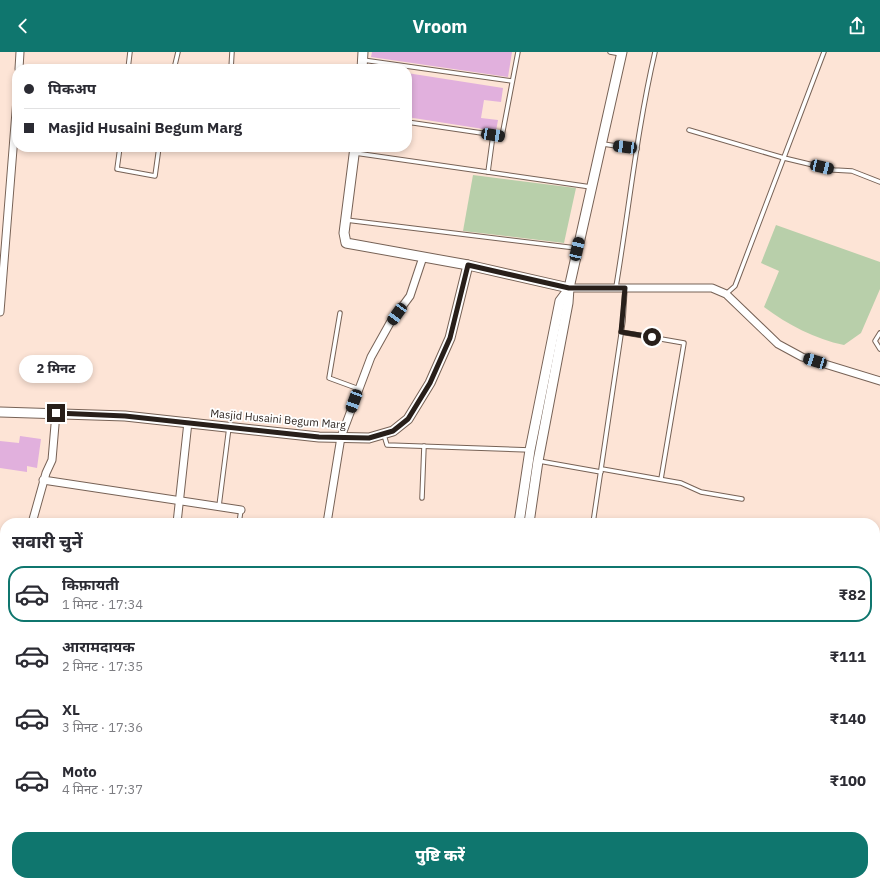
<!DOCTYPE html>
<html lang="hi">
<head>
<meta charset="utf-8">
<style>
	body { margin:0; font-family:"IBM Plex Sans","Noto Sans Devanagari",sans-serif; background:#f2f2f3; color:#2b2b33; height:100vh; display:flex; flex-direction:column; font-size:15px; white-space:nowrap }
	* { box-sizing:border-box; margin:0 }
	p { font-size:13px; color:#7c7c81 }
	.icon { flex:none; width:22px; height:22px; fill:none; stroke:currentColor; stroke-width:2; stroke-linecap:round; stroke-linejoin:round }
	.map { position:relative; flex:1; overflow:hidden }
	.side { position:absolute; left:0px; top:466px; width:880px; height:368px; display:flex; flex-direction:column; background:#fff; border-radius:16px 16px 0 0; box-shadow:0 2px 6px #0003 }
	.side>* { flex:none }
	.hud { position:absolute; left:12px; top:12px; width:400px; height:88px; border-radius:16px; box-shadow:0 2px 6px #0003; display:grid; align-content:center; height:88px; padding:0 12px; background:#fff }
	.end { position:absolute; width:18px; height:18px; margin:-9px; border:5px solid #281f1a; background:#fff; box-shadow:0 0 0 2px #fff }
	.from { border-radius:50% }
	.bubble { position:absolute; height:28px; border-radius:14px; background:#fff; box-shadow:0 2px 6px #0003; font-size:13px; font-weight:800; line-height:28px; text-align:center }
	.car { position:absolute; width:12px; height:24px; margin:-12px -6px; border-radius:5px; box-shadow:0 0 3px 1px #0007; background:linear-gradient(#222 24%,#8ab4d8 0 40%,#222 0 76%,#8ab4d8 0 86%,#222 0) }
	.hud b { display:flex; align-items:center; gap:14px; height:38px; font-size:15px }
	.hud b+b { border-top:1px solid #e1e1e2 }
	.hud i { width:10px; height:10px; background:#2b2b33 }
	ul { padding:0; list-style:none }
	li { display:flex; align-items:center; gap:12px; height:56px; margin:0 8px 6px; padding:0 4px; border:2px solid transparent; border-radius:16px }
	li div { flex:1 }
	li b { display:block; font-size:15px }
	li em { font-style:normal; font-weight:800 }
	li.current { border-color:#0f766e }
	li>.icon { width:36px; height:36px; stroke-width:1.5 }
	h2 { padding:0 12px; font-size:18px; line-height:48px }
	.primary-button { display:flex; gap:8px; margin-top:auto; padding:8px 12px }
	.primary-button a { flex:1; height:46px; border-radius:16px; background:#0f766e; color:#fff; font-size:16px; font-weight:800; line-height:46px; text-align:center }
	header { display:flex; justify-content:space-between; align-items:center; height:52px; padding:0 12px; background:#0f766e; color:#fff; font-size:18px; font-weight:800 }
	.map>svg:first-child { display:block }
	.green { fill:#b8cfaa }
	.building { fill:#e1b0dd }
	.lines { fill:none; stroke-linecap:round; stroke-linejoin:round }
	.service-casing { stroke:#776256; stroke-width:5.5 }
	.minor-casing { stroke:#776256; stroke-width:9 }
	.tertiary-casing { stroke:#776256; stroke-width:11 }
	.service { stroke:#fff; stroke-width:3.5 }
	.minor { stroke:#fff; stroke-width:7 }
	.tertiary { stroke:#fff; stroke-width:9 }
	.route { stroke:#281f1a; stroke-width:5 }
	.labels { text-anchor:middle; stroke-width:3.5; stroke-linejoin:round; paint-order:stroke }
	.street-label { font-size:11px; fill:#281f1a; stroke:#fff }
</style>
</head>
<body>
<header><svg class="icon" aria-label="back" viewBox="0 0 24 24"><path d="M15 5l-7 7 7 7"/></svg>Vroom<svg class="icon" aria-label="share" viewBox="0 0 24 24"><path d="M12 15V3M7 8l5-5 5 5M5 13v7h14v-7"/></svg></header>
<div class="map">
<svg width="880" height="834" viewBox="0 0 880 834">
	<rect width="100%" height="100%" fill="#fde4d6"/>
	<g class="green">
		<path d="M473 123 576 136 564 191 463 179Z"/>
		<path d="M776 173 880 210V237L861 281 844 293C815 287 788 273 764 255L779 219 761 211Z"/>
	</g>
	<g class="building">
		<path d="M372 0H512L508 25 371 5Z"/>
		<path d="M407 21 503 36 501 50 484 48 481 66 498 68 496 79 407 65Z"/>
		<path d="M20 384 41 387 37 416 27 414V420L0 416V389L19 391Z"/>
	</g>
	<g class="lines">
		<g class="service-casing">
			<g id="service">
				<path d="M610 0 621 2"/>
				<path d="M363 8 512 29"/>
				<path d="M128 17 130 0"/>
				<path d="M174 17 178 0"/>
				<path d="M231 17 232 0"/>
				<path d="M407 70 502 84 518 0"/>
				<path d="M689 78 784 106 834 118 852 119 880 130"/>
				<path d="M603 92 637 97"/>
				<path d="M120 95 117 117 155 124 159 95"/>
				<path d="M355 101 591 135"/>
				<path d="M488 120 493 83"/>
				<path d="M346 168 576 196"/>
				<path d="M616 235C629 157 637 77 655 0"/>
				<path d="M726 242 735 234 824 0"/>
				<path d="M340 261 329 326 359 337"/>
				<path d="M621 280 684 291 661 427"/>
				<path d="M880 281 875 289 880 297"/>
				<path d="M384 383 387 393 530 398"/>
				<path d="M539 409 601 420"/>
				<path d="M602 417 681 431 701 440 742 447"/>
				<path d="M422 446 424 394"/>
				<path d="M219 454 229 375"/>
				<path d="M328 467 335 471"/>
				<path d="M239 471 241 458"/>
				<path d="M593 471 623 269 625 236"/>
				<path d="M875 511 880 513"/>
				<path d="M875 692 880 691"/>
				<path d="M726 829V834"/>
				<path d="M336 834 342 829"/>
				<path d="M528 834 529 829"/>
				<path d="M600 834V829"/>
			</g>
		</g>
		<g class="minor-casing">
			<g id="minor">
				<path d="M19 17 20 0"/>
				<path d="M569 236H712L726 242 778 292 802 305 880 329"/>
				<path d="M0 260 17 47"/>
				<path d="M43 428 241 458"/>
				<path d="M32 471 46 421 52 408 56 361"/>
				<path d="M177 471 188 370"/>
				<path d="M327 471 341 385 371 305 390 271 410 244 423 205"/>
				<path d="M0 553H5"/>
				<path d="M0 645 5 641"/>
				<path d="M0 703H5"/>
				<path d="M193 829V834"/>
				<path d="M81 832 128 834"/>
				<path d="M302 834 313 830"/>
			</g>
		</g>
		<g class="tertiary-casing">
			<g id="tertiary">
				<path d="M362 17 363 0"/>
				<path d="M355 95 344 181 346 191 468 213 569 236"/>
				<path d="M0 360 125 364 319 385 369 386 393 379 408 367 430 331 450 286 468 213"/>
				<path d="M519 471 530 398 560 249 569 237"/>
				<path d="M529 471 538 409 568 251 569 236 622 0"/>
				<path d="M435 834 436 829"/>
				<path d="M442 834 443 829"/>
			</g>
		</g>
		<use href="#service" class="service"/>
		<use href="#minor" class="minor"/>
		<use href="#tertiary" class="tertiary"/>
	</g>
	<g class="lines">
		<path class="route" d="M56 361 125 364 319 385 369 386 393 379 408 367 430 331 450 286 468 213 569 236H625L621 280 652 285"/>
	</g>
	<g class="labels">
		<g class="street-label">
			<text transform="translate(278 367) rotate(5)" y="4">Masjid Husaini Begum Marg</text>
		</g>
	</g>
</svg>
<i class="end from" style="left:652px;top:285px"></i>
<i class="end" style="left:56px;top:361px"></i>
<div class="bubble" style="left:19px;top:303px;width:74px">2 मिनट</div>
<i class="car" style="left:493px;top:83px;rotate:99deg"></i>
<i class="car" style="left:625px;top:95px;rotate:277deg"></i>
<i class="car" style="left:822px;top:115px;rotate:103deg"></i>
<i class="car" style="left:577px;top:197px;rotate:13deg"></i>
<i class="car" style="left:397px;top:262px;rotate:216deg"></i>
<i class="car" style="left:815px;top:309px;rotate:287deg"></i>
<i class="car" style="left:354px;top:349px;rotate:200deg"></i>
<div class="hud">
<b><i class="from"></i>पिकअप</b>
<b><i></i>Masjid Husaini Begum Marg</b>
</div>
<section class="side">
<h2>सवारी चुनें</h2>
<ul>
<li class="current"><svg class="icon" aria-label="car" viewBox="0 0 24 24"><path d="M5 17H2v-5l4-1 3-4h7l3 4 3 1v5h-3M9 17h6M6 11h13"/><circle cx="7" cy="17" r="2"/><circle cx="17" cy="17" r="2"/></svg><div><b>किफ़ायती</b><p>1 मिनट · 17:34</p></div><em>₹82</em></li>
<li><svg class="icon" aria-label="car" viewBox="0 0 24 24"><path d="M5 17H2v-5l4-1 3-4h7l3 4 3 1v5h-3M9 17h6M6 11h13"/><circle cx="7" cy="17" r="2"/><circle cx="17" cy="17" r="2"/></svg><div><b>आरामदायक</b><p>2 मिनट · 17:35</p></div><em>₹111</em></li>
<li><svg class="icon" aria-label="car" viewBox="0 0 24 24"><path d="M5 17H2v-5l4-1 3-4h7l3 4 3 1v5h-3M9 17h6M6 11h13"/><circle cx="7" cy="17" r="2"/><circle cx="17" cy="17" r="2"/></svg><div><b>XL</b><p>3 मिनट · 17:36</p></div><em>₹140</em></li>
<li><svg class="icon" aria-label="car" viewBox="0 0 24 24"><path d="M5 17H2v-5l4-1 3-4h7l3 4 3 1v5h-3M9 17h6M6 11h13"/><circle cx="7" cy="17" r="2"/><circle cx="17" cy="17" r="2"/></svg><div><b>Moto</b><p>4 मिनट · 17:37</p></div><em>₹100</em></li>
</ul>
<div class="primary-button"><a>पुष्टि करें</a></div>
</section>
</div>
</body>
</html>
